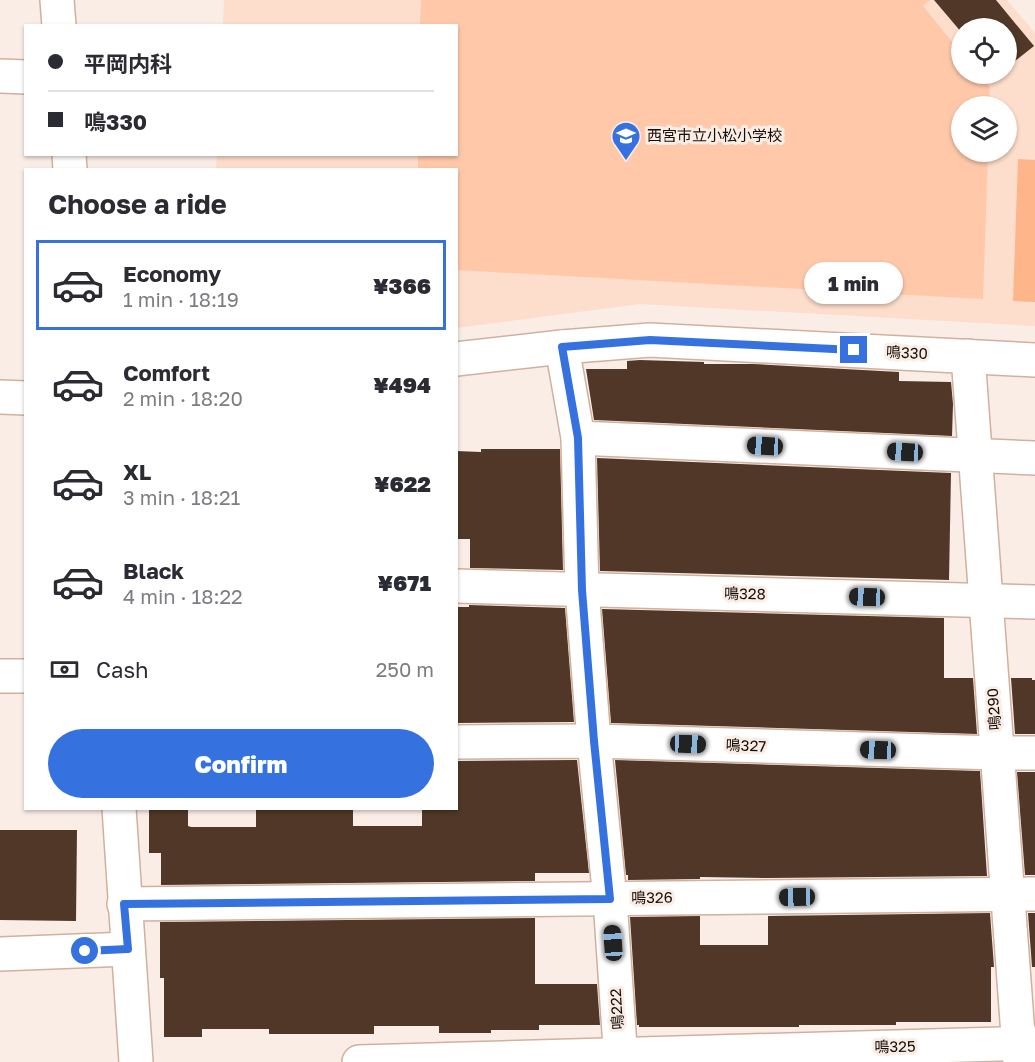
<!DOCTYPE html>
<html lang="en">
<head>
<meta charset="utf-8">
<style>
	body { margin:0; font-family:"Golos Text","Noto Sans JP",sans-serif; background:#f2f2f3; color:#2b2b33; height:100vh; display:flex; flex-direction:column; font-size:22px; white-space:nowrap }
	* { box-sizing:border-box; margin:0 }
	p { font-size:20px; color:#7c7c81 }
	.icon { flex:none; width:33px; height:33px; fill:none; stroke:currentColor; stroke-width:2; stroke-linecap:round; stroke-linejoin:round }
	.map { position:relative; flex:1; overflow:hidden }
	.side { position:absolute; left:24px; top:168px; width:434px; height:642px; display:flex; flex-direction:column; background:#fff; border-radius:0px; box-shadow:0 2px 4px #0004 }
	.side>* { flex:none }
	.banner { position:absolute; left:24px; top:24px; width:434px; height:132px; border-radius:0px; box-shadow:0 2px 4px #0004; display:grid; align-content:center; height:132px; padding:0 24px; background:#fff }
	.controls { position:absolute; left:951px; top:18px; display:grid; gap:12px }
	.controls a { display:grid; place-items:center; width:66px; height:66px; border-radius:50%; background:#fff; box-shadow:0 2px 4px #0004; font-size:30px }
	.end { position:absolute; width:27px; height:27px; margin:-14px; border:8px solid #3572e0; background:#fff; box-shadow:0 0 0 3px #fff }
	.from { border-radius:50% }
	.bubble { position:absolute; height:42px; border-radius:21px; background:#fff; box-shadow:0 2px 4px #0004; font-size:20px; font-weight:800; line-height:42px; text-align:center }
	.car { position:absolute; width:18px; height:36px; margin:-18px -9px; border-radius:8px; box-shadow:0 0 4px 2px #0007; background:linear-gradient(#222 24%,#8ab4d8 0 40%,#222 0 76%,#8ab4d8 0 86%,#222 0) }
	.banner b { display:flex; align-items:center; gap:21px; height:57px; font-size:22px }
	.banner b+b { border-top:2px solid #e1e1e2 }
	.banner i { width:15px; height:15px; background:#2b2b33 }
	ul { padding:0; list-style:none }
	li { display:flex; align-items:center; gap:18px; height:90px; margin:0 12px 9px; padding:0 12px; border:3px solid transparent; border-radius:0px }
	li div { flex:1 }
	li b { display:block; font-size:22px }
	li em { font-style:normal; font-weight:800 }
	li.active { border-color:#3572e0 }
	li>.icon { width:54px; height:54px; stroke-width:1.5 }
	h2 { padding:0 24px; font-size:27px; line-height:72px }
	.pay { display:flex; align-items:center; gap:15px; height:66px; padding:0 24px; font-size:22px }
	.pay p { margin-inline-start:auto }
	.primary-button { display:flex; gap:12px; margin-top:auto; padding:12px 24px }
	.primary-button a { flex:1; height:69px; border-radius:36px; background:#3572e0; color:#fff; font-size:24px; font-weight:800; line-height:69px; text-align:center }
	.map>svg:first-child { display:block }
	.built { fill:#fdddcb; fill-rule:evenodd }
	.green { fill:#ffc8a9 }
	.water { fill:#ffb58a }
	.building { fill:#503728 }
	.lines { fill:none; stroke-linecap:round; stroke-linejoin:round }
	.minor-casing { stroke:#d0b19f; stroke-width:36 }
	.minor { stroke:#fff; stroke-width:33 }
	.route { stroke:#3572e0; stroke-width:8 }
	.labels { text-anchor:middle; stroke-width:6; stroke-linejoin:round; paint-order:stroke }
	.poi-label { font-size:15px; fill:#170d07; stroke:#faede6; text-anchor:start }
	.street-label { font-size:15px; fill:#170d07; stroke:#faede6 }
</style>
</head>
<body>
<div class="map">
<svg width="1035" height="1062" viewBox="0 0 1035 1062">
	<rect width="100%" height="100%" fill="#faede6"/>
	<path class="built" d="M224 0H1007L1035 33V326L640 304 456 328V170H216L217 155 456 154V26L223 25ZM962 28H1006V74H962ZM962 106H1006V152H962Z"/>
	<path class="green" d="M421 0H930L923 6 961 53 962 74H979L990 87 989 106H962V152H988L983 299 456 270V170L418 169V155L456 154V26L420 25Z"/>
	<path class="water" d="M1018 159 1035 160V302L1013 301Z"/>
	<g class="building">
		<path d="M934 0H996L1034 46 1006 68V28H962V33Z"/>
		<path d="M640 360 704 362V364H753L899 372V381L951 382 953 404 952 436 594 420 586 369H627V361Z"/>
		<path d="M481 449H560L563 570 470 568V539H456V451L481 452Z"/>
		<path d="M597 458 951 473 949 580 600 571Z"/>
		<path d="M469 605 565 608 574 722 456 723V607H469Z"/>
		<path d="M602 609 944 618V678H973L977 734 611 723Z"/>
		<path d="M1011 678H1032V680H1035V734H1015Z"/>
		<path d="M577 760 589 873H535V881L161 885V853H149V808H188V826L191 827H256V808H353V826H422V808H456V761Z"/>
		<path d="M615 760 980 771 987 876 768 878 700 877V879L628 880V875H626Z"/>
		<path d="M1017 772H1035V875H1025Z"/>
		<path d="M0 830H77L76 921 0 920Z"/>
		<path d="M990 913 994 967H991V1022H896V1025H799V1027H639V1025H637L630 917 700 916V945H768V916Z"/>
		<path d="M1028 913H1035V967H1032Z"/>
		<path d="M535 918V984H597L600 1025H539V1030H491V1033H439V1026H374V1034H269V1029H202V1037H164V978H160V922Z"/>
	</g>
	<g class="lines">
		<g class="minor-casing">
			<g id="minor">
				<path d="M57 0 59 26"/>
				<path d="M0 76 26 77"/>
				<path d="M69 154 70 170"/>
				<path d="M562 347 578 438 582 590 594 741 610 899 621 1062"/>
				<path d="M968 356 1020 1062"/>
				<path d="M456 359 562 347 650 340 1035 360"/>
				<path d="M0 397 26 398"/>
				<path d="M578 438 1035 458"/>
				<path d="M456 586 1035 602"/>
				<path d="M0 676H26"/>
				<path d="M456 742 594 741 997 753H1035"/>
				<path d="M119 808 136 1062"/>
				<path d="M124 904 1035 894"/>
				<path d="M0 954 128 949"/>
				<path d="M359 1062 1035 1043"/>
			</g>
		</g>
		<use href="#minor" class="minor"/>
	</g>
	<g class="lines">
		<path class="route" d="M85 951 128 949 124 904 610 899 594 741 582 590 578 438 562 347 650 340 854 350"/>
	</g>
	<defs>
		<g id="school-pin" transform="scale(1.5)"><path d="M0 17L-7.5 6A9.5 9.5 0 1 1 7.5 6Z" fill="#3572e0" stroke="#faede6"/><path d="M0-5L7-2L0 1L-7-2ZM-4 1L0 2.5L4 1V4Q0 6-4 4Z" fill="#fff"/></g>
	</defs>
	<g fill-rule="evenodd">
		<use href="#school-pin" x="626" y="136"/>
	</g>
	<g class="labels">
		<g class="poi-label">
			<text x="647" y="141">西宮市立小松小学校</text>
		</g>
		<g class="street-label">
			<text transform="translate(907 353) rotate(3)" y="5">鳴330</text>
			<text transform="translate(745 594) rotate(1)" y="5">鳴328</text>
			<text transform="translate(994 709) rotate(-94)" y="5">鳴290</text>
			<text transform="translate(746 746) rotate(2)" y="5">鳴327</text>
			<text transform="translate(652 898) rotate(-1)" y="5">鳴326</text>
			<text transform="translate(617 1009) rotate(-94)" y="5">鳴222</text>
			<text transform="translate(895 1047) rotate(-1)" y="5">鳴325</text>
		</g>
	</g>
</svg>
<div class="controls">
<a><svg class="icon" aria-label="locate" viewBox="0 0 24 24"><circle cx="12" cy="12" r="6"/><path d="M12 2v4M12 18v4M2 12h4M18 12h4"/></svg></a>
<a><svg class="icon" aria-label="layers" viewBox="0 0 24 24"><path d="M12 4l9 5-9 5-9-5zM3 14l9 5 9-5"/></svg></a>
</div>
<i class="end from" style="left:85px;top:951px"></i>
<i class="end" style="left:854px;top:350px"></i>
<div class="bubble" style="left:804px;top:262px;width:99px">1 min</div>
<i class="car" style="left:765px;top:446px;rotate:273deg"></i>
<i class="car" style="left:905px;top:452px;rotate:273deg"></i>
<i class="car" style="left:867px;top:597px;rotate:272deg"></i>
<i class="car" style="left:688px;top:744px;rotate:92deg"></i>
<i class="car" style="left:878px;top:750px;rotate:272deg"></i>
<i class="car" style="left:797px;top:897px;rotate:269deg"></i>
<i class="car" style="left:613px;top:943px;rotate:356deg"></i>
<div class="banner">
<b><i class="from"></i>平岡内科</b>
<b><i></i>鳴330</b>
</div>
<section class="side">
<h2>Choose a ride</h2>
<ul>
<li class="active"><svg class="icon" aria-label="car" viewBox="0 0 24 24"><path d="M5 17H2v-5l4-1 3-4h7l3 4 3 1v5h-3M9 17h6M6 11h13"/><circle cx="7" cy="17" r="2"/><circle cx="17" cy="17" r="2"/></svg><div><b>Economy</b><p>1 min · 18:19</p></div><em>¥366</em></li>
<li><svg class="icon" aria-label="car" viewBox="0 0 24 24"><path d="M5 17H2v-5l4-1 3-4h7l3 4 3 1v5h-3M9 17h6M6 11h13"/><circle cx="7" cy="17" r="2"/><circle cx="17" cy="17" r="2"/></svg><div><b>Comfort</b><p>2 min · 18:20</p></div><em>¥494</em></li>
<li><svg class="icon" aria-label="car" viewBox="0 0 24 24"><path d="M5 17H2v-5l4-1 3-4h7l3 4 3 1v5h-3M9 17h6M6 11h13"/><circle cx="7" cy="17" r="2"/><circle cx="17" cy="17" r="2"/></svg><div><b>XL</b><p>3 min · 18:21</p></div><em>¥622</em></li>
<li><svg class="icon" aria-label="car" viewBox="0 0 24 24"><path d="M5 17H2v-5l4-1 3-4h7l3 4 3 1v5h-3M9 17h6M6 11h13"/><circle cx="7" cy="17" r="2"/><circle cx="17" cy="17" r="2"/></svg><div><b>Black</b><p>4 min · 18:22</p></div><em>¥671</em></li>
</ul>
<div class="pay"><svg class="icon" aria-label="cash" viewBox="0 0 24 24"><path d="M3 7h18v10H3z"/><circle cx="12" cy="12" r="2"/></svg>Cash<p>250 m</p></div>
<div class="primary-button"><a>Confirm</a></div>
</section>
</div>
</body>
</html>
